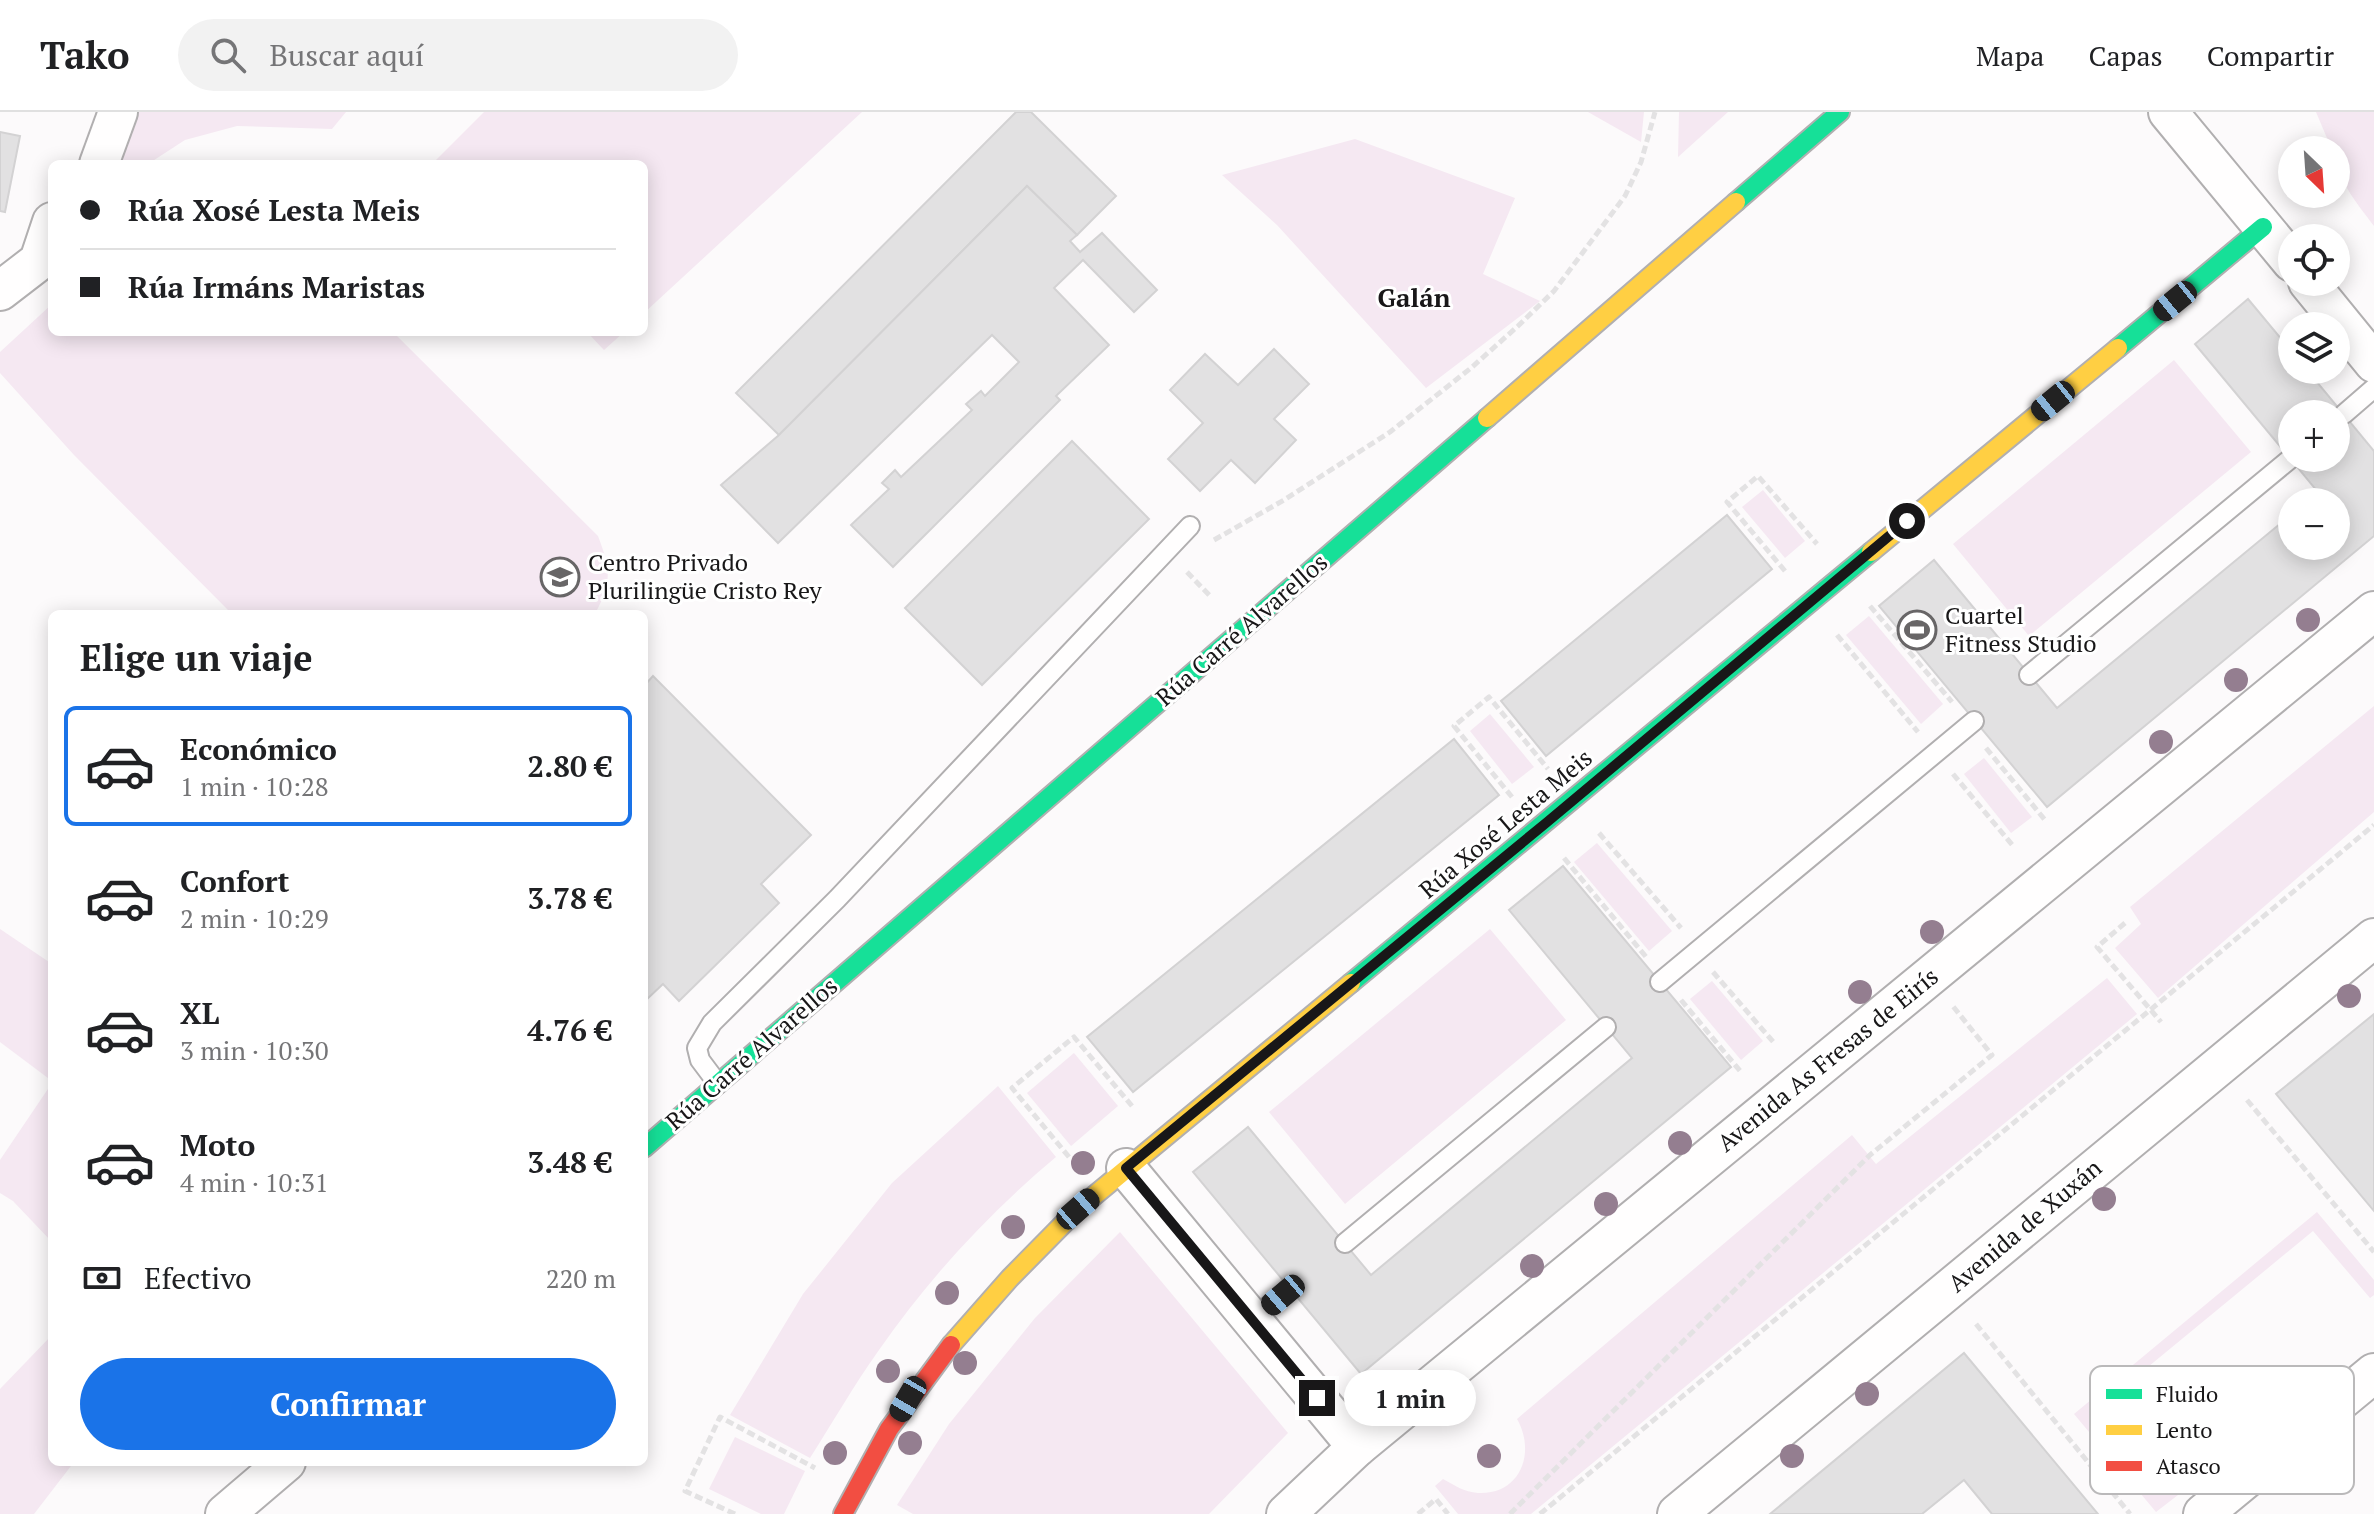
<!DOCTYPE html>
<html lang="es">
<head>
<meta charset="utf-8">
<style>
	body { margin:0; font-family:"PT Serif",serif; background:#f2f2f2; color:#202124; height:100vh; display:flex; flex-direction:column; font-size:30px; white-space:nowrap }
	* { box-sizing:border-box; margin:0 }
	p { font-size:26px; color:#757577 }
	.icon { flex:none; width:44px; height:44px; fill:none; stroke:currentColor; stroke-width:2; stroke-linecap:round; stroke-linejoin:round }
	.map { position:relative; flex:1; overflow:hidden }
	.drawer { position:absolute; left:48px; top:498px; width:600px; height:856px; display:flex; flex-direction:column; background:#fff; border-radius:12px; box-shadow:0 4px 20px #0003 }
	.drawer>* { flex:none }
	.guide { position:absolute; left:48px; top:48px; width:600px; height:176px; border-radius:12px; box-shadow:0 4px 20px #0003; display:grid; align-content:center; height:176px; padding:0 32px; background:#fff }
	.needle { width:52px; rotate:155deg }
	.tools { position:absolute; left:2278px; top:24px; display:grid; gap:16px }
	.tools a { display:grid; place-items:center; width:72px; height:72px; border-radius:50%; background:#fff; box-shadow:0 4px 20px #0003; font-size:40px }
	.end { position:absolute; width:36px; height:36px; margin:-18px; border:10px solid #181718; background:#fff; box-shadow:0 0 0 4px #fff }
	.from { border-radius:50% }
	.bubble { position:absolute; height:56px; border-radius:28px; background:#fff; box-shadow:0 4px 20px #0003; font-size:26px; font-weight:600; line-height:56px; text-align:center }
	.car { position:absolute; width:24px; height:48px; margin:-24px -12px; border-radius:10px; box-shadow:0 0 6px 2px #0007; background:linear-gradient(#222 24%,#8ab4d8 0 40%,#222 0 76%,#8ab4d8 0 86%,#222 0) }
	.guide b { display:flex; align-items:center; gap:28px; height:76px; font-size:30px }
	.guide b+b { border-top:2px solid #e0e0e0 }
	.guide i { width:20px; height:20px; background:#202124 }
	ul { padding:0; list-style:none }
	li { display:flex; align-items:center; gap:24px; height:120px; margin:0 16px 12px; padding:0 16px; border:4px solid transparent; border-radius:12px }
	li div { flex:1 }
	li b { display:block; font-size:30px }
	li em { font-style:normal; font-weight:600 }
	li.active { border-color:#1a73e8 }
	li>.icon { width:72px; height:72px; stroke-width:1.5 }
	h2 { padding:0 32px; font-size:36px; line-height:96px }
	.pay { display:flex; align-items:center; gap:20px; height:88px; padding:0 32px; font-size:30px }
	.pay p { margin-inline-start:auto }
	.cta { display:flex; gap:16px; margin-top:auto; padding:16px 32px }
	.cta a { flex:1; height:92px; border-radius:48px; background:#1a73e8; color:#fff; font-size:32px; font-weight:600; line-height:92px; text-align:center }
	header { display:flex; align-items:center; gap:48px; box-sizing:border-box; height:112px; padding:0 40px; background:#fff; border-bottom:2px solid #e0e0e0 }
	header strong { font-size:38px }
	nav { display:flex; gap:44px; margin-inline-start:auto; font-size:28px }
	.search { width:560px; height:72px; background:#f2f2f2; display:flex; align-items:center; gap:20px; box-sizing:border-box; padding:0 28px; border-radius:44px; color:#757577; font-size:30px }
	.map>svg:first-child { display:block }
	.green { fill:#f5e8f2 }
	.building { fill:#e2e1e2; stroke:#d3d2d3; stroke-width:2; fill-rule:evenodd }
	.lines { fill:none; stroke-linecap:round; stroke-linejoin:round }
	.lane-casing { stroke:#b1afb0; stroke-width:22 }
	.street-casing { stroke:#b1afb0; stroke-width:42 }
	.fast-casing { stroke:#b1afb0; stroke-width:22 }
	.slow-casing { stroke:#b1afb0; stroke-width:22 }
	.jam-casing { stroke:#b1afb0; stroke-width:22 }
	.path { stroke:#e3e2e3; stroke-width:5; stroke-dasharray:8 4; stroke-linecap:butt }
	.lane { stroke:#fffefe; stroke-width:18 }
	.street { stroke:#fffefe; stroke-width:38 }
	.fast { stroke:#16e098; stroke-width:18 }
	.slow { stroke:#ffcf43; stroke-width:18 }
	.jam { stroke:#f24e42; stroke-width:18 }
	.tree { fill:#947e90 }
	.route { stroke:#181718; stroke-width:10 }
	.labels { text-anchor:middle; stroke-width:6; stroke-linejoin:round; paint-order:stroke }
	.poi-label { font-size:24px; fill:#181718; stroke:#fff; text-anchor:start }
	.street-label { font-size:24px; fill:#181718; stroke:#fff }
	.neighbourhood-label { font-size:26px; font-weight:bold; fill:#181718; stroke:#fff }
	.key { fill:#fff; stroke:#bab9ba; stroke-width:2 }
	.key-label { font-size:22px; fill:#181718 }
</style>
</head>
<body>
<header>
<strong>Tako</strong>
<div class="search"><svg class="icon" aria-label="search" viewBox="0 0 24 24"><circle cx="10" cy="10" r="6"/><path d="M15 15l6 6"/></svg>Buscar aquí</div>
<nav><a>Mapa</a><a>Capas</a><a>Compartir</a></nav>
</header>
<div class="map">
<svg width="2374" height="1402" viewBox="0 0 2374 1402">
	<rect width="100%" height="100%" fill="#fcfafb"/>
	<g class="green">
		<path d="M131 0H346L332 17 237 14 185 28 148 52H110Z"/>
		<path d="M484 0H862L644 201V52H432Z"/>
		<path d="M1588 0H1644L1641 30Z"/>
		<path d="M1679 0H1728L1678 45Z"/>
		<path d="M2316 0H2374V114C2357 91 2336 68 2336 38H2332Z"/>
		<path d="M1355 27 1515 86 1483 162 1540 189 1426 276 1277 113 1222 63Z"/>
		<path d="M52 192V220H393L598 424C611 458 612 470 595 502H232L74 343 0 261V240Z"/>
		<path d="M587 220H624L604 238Z"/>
		<path d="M2174 248 2251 340 2029 524 1953 432Z"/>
		<path d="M1763 378 1805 429 1785 446 1742 395Z"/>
		<path d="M1869 504 1943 592 1921 612 1846 523Z"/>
		<path d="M2374 594V700L2158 886 2115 836 2141 812 2130 795Z"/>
		<path d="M1490 602 1534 655 1512 672 1470 619Z"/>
		<path d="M1984 646 2032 705 2011 721 1964 662Z"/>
		<path d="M1597 731 1672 819 1649 839 1574 750Z"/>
		<path d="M0 817 52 852V969L0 930Z"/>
		<path d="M1490 817 1566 908 1345 1092 1269 1000Z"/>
		<path d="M2107 866 2137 902 1531 1402H1458L1435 1374 1443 1367C1454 1373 1464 1380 1478 1381 1521 1383 1536 1340 1517 1307L1852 1023 1876 1052Z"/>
		<path d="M1712 869 1763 929 1741 948 1690 887Z"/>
		<path d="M1074 941 1118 994 1071 1034 1027 981Z"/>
		<path d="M52 971V1130L13 1089 0 1081V1048Z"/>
		<path d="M998 974 1056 1045C989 1101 929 1166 879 1238 854 1273 833 1310 810 1346L730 1303 803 1182 892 1071Z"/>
		<path d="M2317 1100 2374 1168V1183L2370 1186 2313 1119 2103 1292 2178 1383 2156 1400 2074 1302Z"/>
		<path d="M1120 1120 1288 1321 1209 1402H913L897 1393 949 1312 1035 1206Z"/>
		<path d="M52 1223V1350H74L34 1402H0V1277Z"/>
		<path d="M735 1325 805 1359 784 1402H761L709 1377Z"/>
	</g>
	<g class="building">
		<path d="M1016 0H1031L1116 84 1077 123 1027 74 779 323 736 281Z"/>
		<path d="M0 20 20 24 5 100 0 99Z"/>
		<path d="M1027 74 1077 123 1070 129 1080 140 1102 121 1157 178 1134 200 1083 148 1054 176 1109 233 1056 284 1060 288 893 455 851 413 889 377 882 371 895 358 901 365 972 298 966 292 981 279 985 284 1019 250 992 223 778 431 721 373 779 323Z"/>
		<path d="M2248 187 2292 240V258H2307L2374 339V424L2047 695 1879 494 1934 448 2057 596 2292 402V434H2336V390H2306L2318 380 2195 232ZM2292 302H2336V346H2292Z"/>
		<path d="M1274 237 1309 272 1274 307 1296 328 1255 371 1231 348 1200 379 1168 347 1203 311 1170 278 1205 242 1238 273Z"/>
		<path d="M1072 329 1149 407 982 573 905 496Z"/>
		<path d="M1727 403 1772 457 1546 644 1501 589Z"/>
		<path d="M653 564 811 723 761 772 779 791 679 889 663 872 644 890V574Z"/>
		<path d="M1454 627 1499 683 1133 980 1087 925Z"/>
		<path d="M1563 754 1731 955 1361 1262 1193 1060 1248 1015 1371 1163 1632 946 1509 798Z"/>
		<path d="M2374 902V1099L2276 982Z"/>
		<path d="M1964 1241 2098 1402H1992L1964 1368 1922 1402H1770Z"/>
	</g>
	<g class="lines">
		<g class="lane-casing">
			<g id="lane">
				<path d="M2344 302 2374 276"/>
				<path d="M2029 563 2290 347"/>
				<path d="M1660 870 1974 609"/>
				<path d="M718 972 700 948 697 936 712 911 837 787 1190 414"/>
				<path d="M1345 1131 1606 915"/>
				<path d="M1252 1208 1290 1176"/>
			</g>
		</g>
		<g class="street-casing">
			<g id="street">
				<path d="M2168 0 2292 150"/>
				<path d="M99 52 118 0"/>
				<path d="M2308 170 2374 251"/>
				<path d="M0 179 39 149 52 110"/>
				<path d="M1126 1056 1357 1335"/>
				<path d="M225 1402 286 1350"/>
				<path d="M1286 1402 1357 1335 2374 499"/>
				<path d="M1677 1402 2374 826"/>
				<path d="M2203 1402 2374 1261"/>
			</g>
		</g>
		<g class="fast-casing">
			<g id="fast">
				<path d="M1736 90 1840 0"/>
				<path d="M2118 236 2263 115"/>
				<path d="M1351 871 1871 440"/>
				<path d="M644 1036 1487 306"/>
			</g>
		</g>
		<g class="slow-casing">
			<g id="slow">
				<path d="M1487 306 1736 90"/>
				<path d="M1871 440 2118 236"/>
				<path d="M951 1233 1010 1166 1078 1097 1351 871"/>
			</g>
		</g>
		<g class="jam-casing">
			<path id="jam" d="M843 1402 889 1317 951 1233"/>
		</g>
		<g class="path">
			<path d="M1214 428 1284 388 1390 320 1471 256 1518 214 1554 179 1625 84 1641 50 1655 0"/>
			<path d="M1785 459 1727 390 1758 364 1817 432"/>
			<path d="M1187 460 1211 485"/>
			<path d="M1870 494 1952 590"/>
			<path d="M1837 523 1918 620"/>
			<path d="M1986 636 2045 708"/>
			<path d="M1953 662 2014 735"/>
			<path d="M1512 685 1454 614 1489 585 1548 657"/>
			<path d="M1599 721 1681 816"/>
			<path d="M1564 746 1647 846"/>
			<path d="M2125 811 2097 835 2161 910"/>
			<path d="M1713 860 1775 932"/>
			<path d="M1681 888 1741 960"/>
			<path d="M2247 988 2374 1140"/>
			<path d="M1069 1045 1012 976 1074 925 1132 994"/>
			<path d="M1976 1212 2130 1402"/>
			<path d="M735 1402 685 1379 720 1305 815 1356"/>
			<path d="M1418 1402 1436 1387 1448 1402"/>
			<path d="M1510 1402 1870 1043 1992 943 1952 893"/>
			<path d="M1540 1402 2374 713"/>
		</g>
		<use href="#lane" class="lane"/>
		<use href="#street" class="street"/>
		<use href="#fast" class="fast"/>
		<use href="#slow" class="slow"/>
		<use href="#jam" class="jam"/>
	</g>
	<g class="tree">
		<circle cx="2308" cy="508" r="12"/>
		<circle cx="2236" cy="568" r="12"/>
		<circle cx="2161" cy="630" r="12"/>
		<circle cx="1932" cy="820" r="12"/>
		<circle cx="1860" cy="880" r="12"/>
		<circle cx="2349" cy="884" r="12"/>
		<circle cx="1680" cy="1031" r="12"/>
		<circle cx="1083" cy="1051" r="12"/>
		<circle cx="2104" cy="1087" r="12"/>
		<circle cx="1606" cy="1092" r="12"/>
		<circle cx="1013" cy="1115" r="12"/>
		<circle cx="1532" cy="1154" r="12"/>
		<circle cx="947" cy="1181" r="12"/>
		<circle cx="965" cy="1251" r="12"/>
		<circle cx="888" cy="1259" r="12"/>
		<circle cx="1867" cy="1282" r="12"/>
		<circle cx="910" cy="1331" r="12"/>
		<circle cx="835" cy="1341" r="12"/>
		<circle cx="1489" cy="1344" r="12"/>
		<circle cx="1792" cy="1344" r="12"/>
	</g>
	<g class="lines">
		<path class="route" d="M1317 1286 1126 1056 1546 711 1907 409"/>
	</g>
	<defs>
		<g id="school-ring" transform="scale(2)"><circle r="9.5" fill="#fff" stroke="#686667" stroke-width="1.5"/><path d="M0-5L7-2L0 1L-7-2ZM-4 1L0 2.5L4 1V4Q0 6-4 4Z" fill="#686667"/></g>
		<g id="stadium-ring" transform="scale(2)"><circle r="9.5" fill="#fff" stroke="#686667" stroke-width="1.5"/><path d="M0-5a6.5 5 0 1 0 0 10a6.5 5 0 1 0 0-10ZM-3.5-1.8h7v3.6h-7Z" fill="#686667"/></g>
	</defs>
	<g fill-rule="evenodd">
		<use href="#school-ring" x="560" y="465"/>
		<use href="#stadium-ring" x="1917" y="518"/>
	</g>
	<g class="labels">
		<g class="poi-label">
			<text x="588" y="459">Centro Privado<tspan x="588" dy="28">Plurilingüe Cristo Rey</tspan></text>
			<text x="1945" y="512">Cuartel<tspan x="1945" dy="28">Fitness Studio</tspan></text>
		</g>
		<g class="street-label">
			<text transform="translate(1242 518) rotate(-41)" y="8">Rúa Carré Alvarellos</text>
			<text transform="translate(1506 712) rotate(-40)" y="8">Rúa Xosé Lesta Meis</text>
			<text transform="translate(752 942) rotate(-41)" y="8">Rúa Carré Alvarellos</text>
			<text transform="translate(1828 948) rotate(-39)" y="8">Avenida As Fresas de Eirís</text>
			<text transform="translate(2025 1114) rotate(-40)" y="8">Avenida de Xuxán</text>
		</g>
		<g class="neighbourhood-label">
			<text x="1414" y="195">Galán</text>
		</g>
	</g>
	<rect x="2090" y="1254" width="264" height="128" rx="12" class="key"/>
	<rect x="2106" y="1277" width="36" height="10" fill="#16e098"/>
	<rect x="2106" y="1313" width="36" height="10" fill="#ffcf43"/>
	<rect x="2106" y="1349" width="36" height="10" fill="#f24e42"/>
	<g class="key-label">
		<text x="2156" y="1290">Fluido</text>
		<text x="2156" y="1326">Lento</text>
		<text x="2156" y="1362">Atasco</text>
	</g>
</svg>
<div class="tools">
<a><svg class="needle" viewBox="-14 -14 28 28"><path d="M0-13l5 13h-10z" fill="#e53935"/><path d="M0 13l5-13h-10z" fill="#757577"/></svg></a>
<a><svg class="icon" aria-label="locate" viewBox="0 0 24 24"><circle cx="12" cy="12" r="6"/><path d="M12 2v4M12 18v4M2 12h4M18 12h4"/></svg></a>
<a><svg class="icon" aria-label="layers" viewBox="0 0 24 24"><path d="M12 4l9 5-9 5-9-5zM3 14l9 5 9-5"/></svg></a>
<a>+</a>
<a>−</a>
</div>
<i class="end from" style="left:1907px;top:409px"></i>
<i class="end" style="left:1317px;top:1286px"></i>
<div class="bubble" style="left:1344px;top:1258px;width:132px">1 min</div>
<i class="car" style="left:2175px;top:189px;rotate:231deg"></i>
<i class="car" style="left:2053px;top:289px;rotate:231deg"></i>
<i class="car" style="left:1078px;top:1097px;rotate:49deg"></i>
<i class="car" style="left:1283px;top:1183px;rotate:230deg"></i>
<i class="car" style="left:908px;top:1287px;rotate:210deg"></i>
<div class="guide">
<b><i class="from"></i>Rúa Xosé Lesta Meis</b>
<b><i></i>Rúa Irmáns Maristas</b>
</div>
<section class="drawer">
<h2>Elige un viaje</h2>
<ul>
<li class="active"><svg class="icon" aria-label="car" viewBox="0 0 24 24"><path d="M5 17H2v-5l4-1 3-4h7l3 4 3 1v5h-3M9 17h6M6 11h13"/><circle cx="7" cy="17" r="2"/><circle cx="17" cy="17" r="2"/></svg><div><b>Económico</b><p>1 min · 10:28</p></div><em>2.80 €</em></li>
<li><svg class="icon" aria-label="car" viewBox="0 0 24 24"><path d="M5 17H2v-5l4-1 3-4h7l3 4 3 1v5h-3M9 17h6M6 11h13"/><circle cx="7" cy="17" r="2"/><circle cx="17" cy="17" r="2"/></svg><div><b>Confort</b><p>2 min · 10:29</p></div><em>3.78 €</em></li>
<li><svg class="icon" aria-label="car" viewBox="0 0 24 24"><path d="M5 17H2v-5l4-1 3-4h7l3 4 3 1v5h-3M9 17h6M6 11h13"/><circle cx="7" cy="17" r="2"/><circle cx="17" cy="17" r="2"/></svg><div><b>XL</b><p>3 min · 10:30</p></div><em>4.76 €</em></li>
<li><svg class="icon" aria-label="car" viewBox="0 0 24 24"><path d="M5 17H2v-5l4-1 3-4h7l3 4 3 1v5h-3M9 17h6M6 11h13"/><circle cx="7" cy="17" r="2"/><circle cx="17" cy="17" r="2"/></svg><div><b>Moto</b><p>4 min · 10:31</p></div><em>3.48 €</em></li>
</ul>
<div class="pay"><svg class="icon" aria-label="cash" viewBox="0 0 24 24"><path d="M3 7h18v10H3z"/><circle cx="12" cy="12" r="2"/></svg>Efectivo<p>220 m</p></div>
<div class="cta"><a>Confirmar</a></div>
</section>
</div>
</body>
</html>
